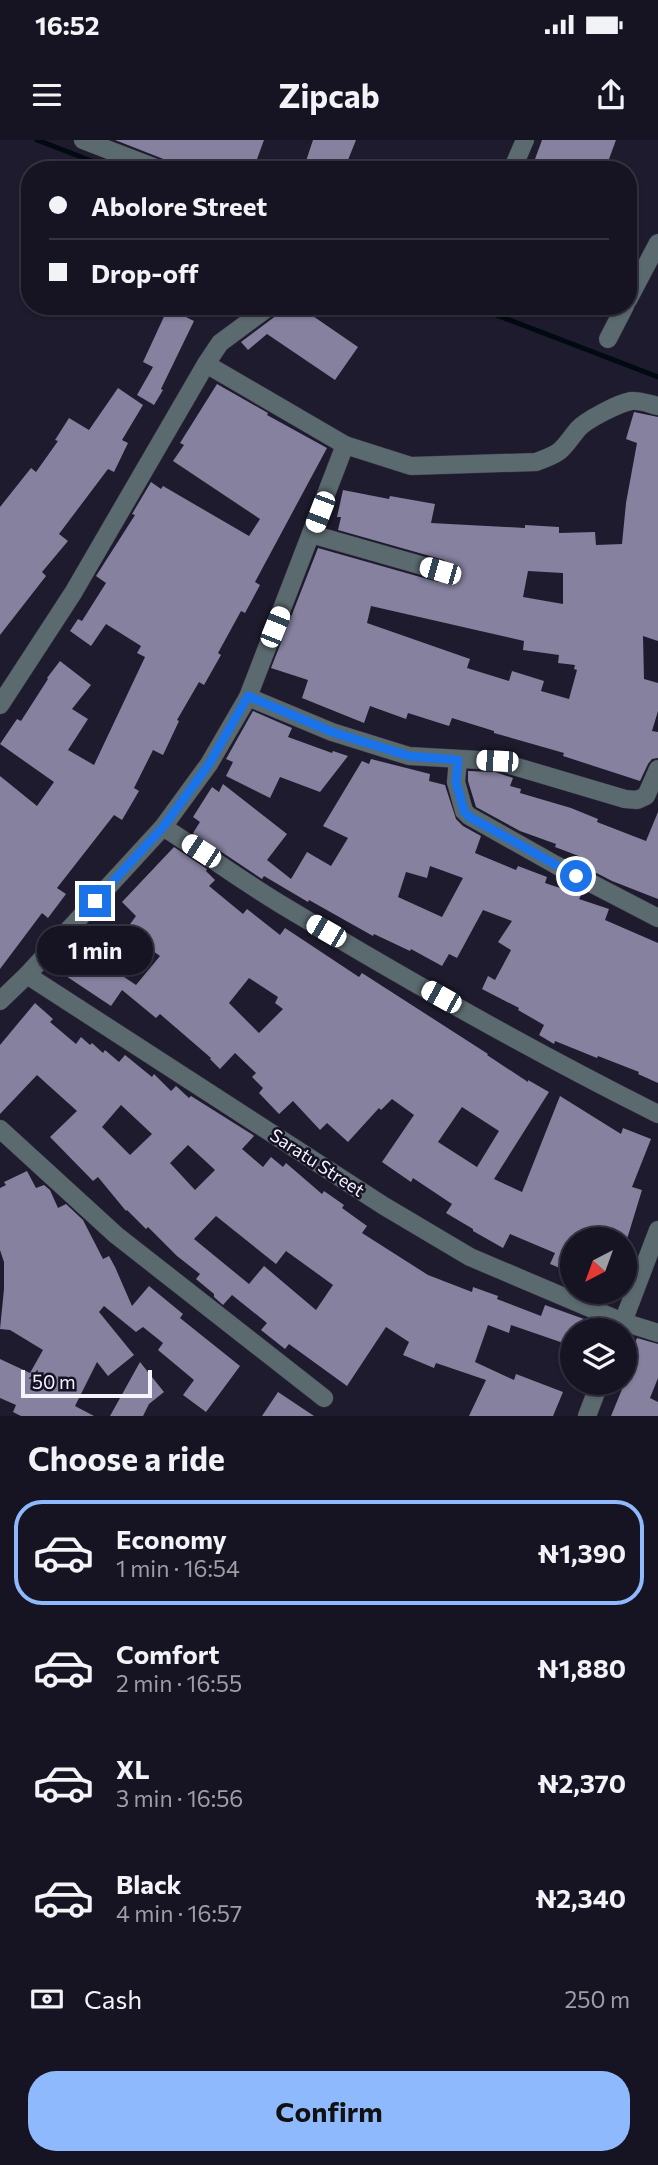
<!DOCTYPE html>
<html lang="en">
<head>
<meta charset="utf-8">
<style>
	body { margin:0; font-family:Commissioner,sans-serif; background:#23212f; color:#f1f3f6; height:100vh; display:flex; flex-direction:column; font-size:26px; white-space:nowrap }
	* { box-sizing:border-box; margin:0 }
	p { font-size:23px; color:#9e9ea5 }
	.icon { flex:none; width:38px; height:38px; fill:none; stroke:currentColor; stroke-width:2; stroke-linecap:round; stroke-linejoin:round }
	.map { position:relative; height:1276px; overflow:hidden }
	.side { display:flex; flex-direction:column; background:#161422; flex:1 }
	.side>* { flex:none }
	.banner { position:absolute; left:21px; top:21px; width:616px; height:154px; border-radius:28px; box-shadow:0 2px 5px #0004,0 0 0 2px #353340; display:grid; align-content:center; height:154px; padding:0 28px; background:#161422 }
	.needle { width:46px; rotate:221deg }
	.tools { position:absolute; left:560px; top:1087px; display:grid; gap:14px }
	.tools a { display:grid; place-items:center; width:77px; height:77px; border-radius:50%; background:#161422; box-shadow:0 2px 5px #0004,0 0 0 2px #353340; font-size:35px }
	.scale { position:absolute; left:21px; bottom:18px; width:131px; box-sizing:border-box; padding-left:7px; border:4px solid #f4f3fe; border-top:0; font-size:19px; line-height:24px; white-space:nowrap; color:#f4f3fe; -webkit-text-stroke:5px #151124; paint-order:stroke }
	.end { position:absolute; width:32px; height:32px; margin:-16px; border:9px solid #1a73e8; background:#fff; box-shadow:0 0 0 4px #fff }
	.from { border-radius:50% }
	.bubble { position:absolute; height:49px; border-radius:24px; background:#161422; box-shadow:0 2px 5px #0004,0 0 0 2px #353340; font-size:23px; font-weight:700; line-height:49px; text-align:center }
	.car { position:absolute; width:21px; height:42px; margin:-21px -10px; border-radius:9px; box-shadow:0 0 5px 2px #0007; background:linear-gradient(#fff 24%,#345 0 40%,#fff 0 76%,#345 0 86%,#fff 0) }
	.banner b { display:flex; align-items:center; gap:24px; height:66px; font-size:26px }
	.banner b+b { border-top:2px solid #353340 }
	.banner i { width:18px; height:18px; background:#f1f3f6 }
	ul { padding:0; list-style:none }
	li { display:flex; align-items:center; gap:21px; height:105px; margin:0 14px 10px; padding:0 14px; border:4px solid transparent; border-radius:28px }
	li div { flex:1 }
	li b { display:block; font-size:26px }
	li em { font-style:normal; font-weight:700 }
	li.active { border-color:#8eb9fd }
	li>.icon { width:63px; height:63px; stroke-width:1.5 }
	h2 { padding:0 28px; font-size:32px; line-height:84px }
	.pay { display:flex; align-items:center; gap:18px; height:77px; padding:0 28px; font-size:26px }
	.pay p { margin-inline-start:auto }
	.primary-button { display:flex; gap:14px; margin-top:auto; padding:14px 28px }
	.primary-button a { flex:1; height:80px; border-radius:28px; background:#8eb9fd; color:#111; font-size:28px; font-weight:700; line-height:80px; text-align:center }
	.status { display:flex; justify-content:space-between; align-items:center; height:49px; padding:0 35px; background:#161422; direction:ltr }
	.status svg { height:19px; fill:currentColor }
	header { display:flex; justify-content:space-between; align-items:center; height:91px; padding:0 28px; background:#161422; font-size:32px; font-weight:700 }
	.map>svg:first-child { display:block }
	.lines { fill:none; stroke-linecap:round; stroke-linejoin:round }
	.stream { stroke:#000a10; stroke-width:5 }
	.building { fill:#85819e; fill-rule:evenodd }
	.minor-casing { stroke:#383547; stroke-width:19 }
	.minor { stroke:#5b6a6f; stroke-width:18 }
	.route { stroke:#1a73e8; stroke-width:9 }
	.labels { text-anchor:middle; stroke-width:5; stroke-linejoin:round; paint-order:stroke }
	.street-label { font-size:18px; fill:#f4f3fe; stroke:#151124 }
</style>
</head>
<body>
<div class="status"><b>16:52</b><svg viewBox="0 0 49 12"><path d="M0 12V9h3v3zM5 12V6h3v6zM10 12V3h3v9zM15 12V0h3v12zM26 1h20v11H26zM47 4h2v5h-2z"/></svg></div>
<header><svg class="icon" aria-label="menu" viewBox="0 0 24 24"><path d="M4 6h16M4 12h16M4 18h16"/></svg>Zipcab<svg class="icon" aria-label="share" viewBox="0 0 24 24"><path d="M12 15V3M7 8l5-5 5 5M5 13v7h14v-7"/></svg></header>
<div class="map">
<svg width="658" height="1276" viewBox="0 0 658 1276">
	<rect width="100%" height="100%" fill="#1e1b2e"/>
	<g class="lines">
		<g class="stream">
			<path d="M37 0 115 30"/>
			<path d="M473 166 658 237"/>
		</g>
	</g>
	<g class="building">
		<path d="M115 0H264L253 30H172L170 23 166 20Z"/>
		<path d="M313 0H356L344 30H303Z"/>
		<path d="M542 0H616L605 30H531Z"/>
		<path d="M281 166H315L310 174 358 207 335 240 267 194 248 210 241 202 277 175Z"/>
		<path d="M168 168 194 181 161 249 163 250 154 265 137 255 153 227 143 222Z"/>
		<path d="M217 244 268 273 267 275 327 308 255 442 260 445 245 473 241 471 218 513 221 515 204 545 199 542 177 580 179 581 163 615 153 610 134 648 139 651 122 680 114 675 57 748 66 754 48 778 42 773 0 829V636L37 666 54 642 0 604 17 579 21 581 48 539 47 538 60 521 91 545 72 569 88 579 68 610 94 625 145 517 137 513 141 506 106 484 91 506 70 491 78 479 82 481 106 443 96 436 135 375 132 374 151 342 161 349 163 346 249 396 260 379 173 321 184 305 180 303Z"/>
		<path d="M118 248 143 265 122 300 128 303 114 332 108 329 59 394 68 401 42 432 46 436 0 495V367L31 328 36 332 58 301 55 300 69 278 89 290Z"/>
		<path d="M634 272 658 277V501L643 496 644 539 658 543V571L652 591 658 592V618L652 619 648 624 640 641 563 616 564 613 494 593V591L452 578 449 586 408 573 406 579 370 566 364 583 302 558 308 540 271 528 318 408 438 442H444L452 435V428L444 420 338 390 341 377H337L343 350 389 359 390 356 435 364 431 383 525 388V385L559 387V393L595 392 596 405 622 404 626 363 637 303 626 299ZM528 431 563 433V464L523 457ZM371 466 524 501 523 510 559 515 558 523 575 525 574 529 577 530 569 559 541 551 544 541 512 531 509 541 467 528 470 519 367 483Z"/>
		<path d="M253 571 292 588 288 597 332 613 333 611 348 616 320 652 280 637 270 658 226 636 233 622 226 619Z"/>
		<path d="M371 619 430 634 429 641 445 645 456 679 463 686 481 696 475 713 516 730 518 726 547 737 545 743 581 755 579 759 609 769 605 780 658 803V943L638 934 639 932 598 916 597 918 555 901 554 904 539 895 544 885 518 870 519 868 482 849 488 836 495 840 511 810 498 802 512 781 483 770 457 818 449 814 442 826 411 809 410 811 374 794 373 796 309 760 308 762 264 736 262 739 193 693 200 682 193 677 212 647 219 652 223 644 287 694 267 720 291 739 307 712 331 726 348 698 323 686 362 621 369 624ZM430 726 463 738 442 777 398 757 406 732 427 738Z"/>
		<path d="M468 631 495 632 513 638 510 646 521 649 520 653 571 668 598 679 597 682 646 701 658 672V759L612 741 581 725 584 718 555 707 556 704 520 691 476 667 468 641Z"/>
		<path d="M174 707 207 729 206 731 215 740 209 746 243 774 247 769 280 795 285 788 359 837 362 833 488 914 487 915 528 942V940L549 952 494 1039 522 1052 560 956 621 994 623 988 651 999 632 1047 642 1050 627 1099H572V1133L550 1124 555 1113 510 1094 503 1108 473 1091V1089L446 1073 452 1064 413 1038 411 1042 382 1022 414 975 392 959 381 970 379 968 348 1002 327 983 320 990 293 961 279 974 259 953 263 948 252 937 256 933 235 913 220 929 210 919 211 918 160 874 156 878 122 850 111 866 66 836 84 810 136 845 160 816 125 791 136 776 122 762ZM249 838 278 857 275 863 283 869 259 893 229 863ZM462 967 499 991 477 1027 438 1002Z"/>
		<path d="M35 863 53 879 50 882 76 904 81 897 90 905 92 903 103 913 105 910 119 922 125 915 152 937 154 934 171 951 176 946 189 958 191 956 253 995 254 996 242 1009 263 1027 271 1017 283 1027 286 1023 322 1054 324 1051 344 1065 342 1068 367 1086 362 1093 428 1135 472 1152 473 1147 498 1156 497 1159 541 1176 545 1165 609 1188V1190H572V1206L511 1185 509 1193 488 1185 475 1222 514 1240 516 1234 563 1252 553 1276H469L486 1240 436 1223 434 1228 403 1215 409 1202 386 1187 347 1246 289 1204 285 1209 261 1190 267 1183 232 1155 223 1165 214 1157V1154L196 1139 200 1134 177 1116 148 1087 146 1089 127 1070 126 1071 98 1037 93 1041 50 997 77 971 37 935 0 974V905ZM121 965 152 994 130 1015 102 987ZM188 1005 215 1030 195 1050 170 1023ZM216 1076 276 1124 286 1111 333 1145 316 1170 264 1126 249 1144 194 1099Z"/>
		<path d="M27 1031 36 1048 44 1045 50 1050 58 1068 66 1064 83 1080 103 1119 109 1116 115 1127 132 1166 149 1146 183 1174 180 1178 240 1226 206 1272 183 1255 194 1240 158 1210 163 1203 143 1187 136 1192 104 1166 99 1172 134 1215 108 1236 97 1222 75 1266 94 1276H21L13 1272 16 1265 0 1258V1219L30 1233 43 1210 10 1190 0 1189 4 1149V1122L0 1110V1048L6 1045 4 1042Z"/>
		<path d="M637 1198 658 1204V1238L650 1258 658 1262V1276H611L625 1242V1228Z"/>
		<path d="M140 1222 164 1252 149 1264 143 1276H110Z"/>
		<path d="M278 1252 314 1276H262Z"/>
	</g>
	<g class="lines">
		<g class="minor-casing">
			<g id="minor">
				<path d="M83 0 161 30"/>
				<path d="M512 30 525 0"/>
				<path d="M628 160 658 103"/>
				<path d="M608 199 625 166"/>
				<path d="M206 224 345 305 411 326 536 322C564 312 561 310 578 289 586 280 619 263 631 261 639 260 650 264 658 266"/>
				<path d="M311 394 441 431"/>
				<path d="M248 557 332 592 409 616 497 621 625 659 637 660 646 656 658 629"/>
				<path d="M0 565 73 453 206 224 220 203 270 166"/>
				<path d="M458 620 456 642 464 671 469 676 556 725 658 778"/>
				<path d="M163 687C203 712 242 741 282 765 405 839 530 910 658 974"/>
				<path d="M27 835 384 1066 470 1117 623 1182 658 1193"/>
				<path d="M0 861 27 835 163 687 209 624 248 557 345 305"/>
				<path d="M0 989 116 1095 324 1258"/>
				<path d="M620 1190 658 1090"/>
				<path d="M587 1276 600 1242"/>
			</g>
		</g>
		<use href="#minor" class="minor"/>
	</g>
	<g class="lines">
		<path class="route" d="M95 761 163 687 209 624 248 556 332 592 409 616 458 620 456 642 464 671 468 676 576 736"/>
	</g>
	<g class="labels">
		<g class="street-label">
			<text transform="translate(317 1023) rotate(33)" y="6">Saratu Street</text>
		</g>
	</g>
</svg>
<div class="tools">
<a><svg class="needle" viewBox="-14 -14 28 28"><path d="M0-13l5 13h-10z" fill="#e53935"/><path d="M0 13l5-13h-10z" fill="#9e9ea5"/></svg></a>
<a><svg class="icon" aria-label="layers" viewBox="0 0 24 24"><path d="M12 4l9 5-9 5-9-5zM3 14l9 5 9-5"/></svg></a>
</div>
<div class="scale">50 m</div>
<i class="end from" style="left:576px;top:736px"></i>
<i class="end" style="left:95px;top:761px"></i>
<div class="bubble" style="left:37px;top:786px;width:116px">1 min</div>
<i class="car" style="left:320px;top:372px;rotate:201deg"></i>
<i class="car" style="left:440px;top:431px;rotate:286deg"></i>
<i class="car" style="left:275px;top:487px;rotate:22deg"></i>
<i class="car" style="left:497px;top:621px;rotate:273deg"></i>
<i class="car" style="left:201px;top:711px;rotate:303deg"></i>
<i class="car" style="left:326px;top:791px;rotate:300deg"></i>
<i class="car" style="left:441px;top:857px;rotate:299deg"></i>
<div class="banner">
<b><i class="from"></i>Abolore Street</b>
<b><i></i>Drop-off</b>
</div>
</div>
<section class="side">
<h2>Choose a ride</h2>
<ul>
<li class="active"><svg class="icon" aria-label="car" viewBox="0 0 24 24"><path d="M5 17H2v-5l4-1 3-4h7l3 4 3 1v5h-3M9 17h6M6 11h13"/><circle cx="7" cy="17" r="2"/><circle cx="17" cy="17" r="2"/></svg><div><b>Economy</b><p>1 min · 16:54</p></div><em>₦1,390</em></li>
<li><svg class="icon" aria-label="car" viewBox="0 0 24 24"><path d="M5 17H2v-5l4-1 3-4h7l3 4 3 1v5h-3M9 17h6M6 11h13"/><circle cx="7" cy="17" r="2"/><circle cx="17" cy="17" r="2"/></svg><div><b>Comfort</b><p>2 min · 16:55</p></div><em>₦1,880</em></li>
<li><svg class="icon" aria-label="car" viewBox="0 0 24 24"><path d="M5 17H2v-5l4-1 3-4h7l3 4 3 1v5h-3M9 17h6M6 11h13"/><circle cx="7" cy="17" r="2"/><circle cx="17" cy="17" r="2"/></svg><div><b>XL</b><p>3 min · 16:56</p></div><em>₦2,370</em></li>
<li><svg class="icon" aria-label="car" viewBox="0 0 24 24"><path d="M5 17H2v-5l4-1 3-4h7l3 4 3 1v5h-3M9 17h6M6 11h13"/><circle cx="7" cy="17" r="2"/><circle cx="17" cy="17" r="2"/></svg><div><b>Black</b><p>4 min · 16:57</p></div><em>₦2,340</em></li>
</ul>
<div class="pay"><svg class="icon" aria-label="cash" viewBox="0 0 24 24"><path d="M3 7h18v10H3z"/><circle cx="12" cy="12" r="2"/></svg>Cash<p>250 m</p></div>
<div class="primary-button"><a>Confirm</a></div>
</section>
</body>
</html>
